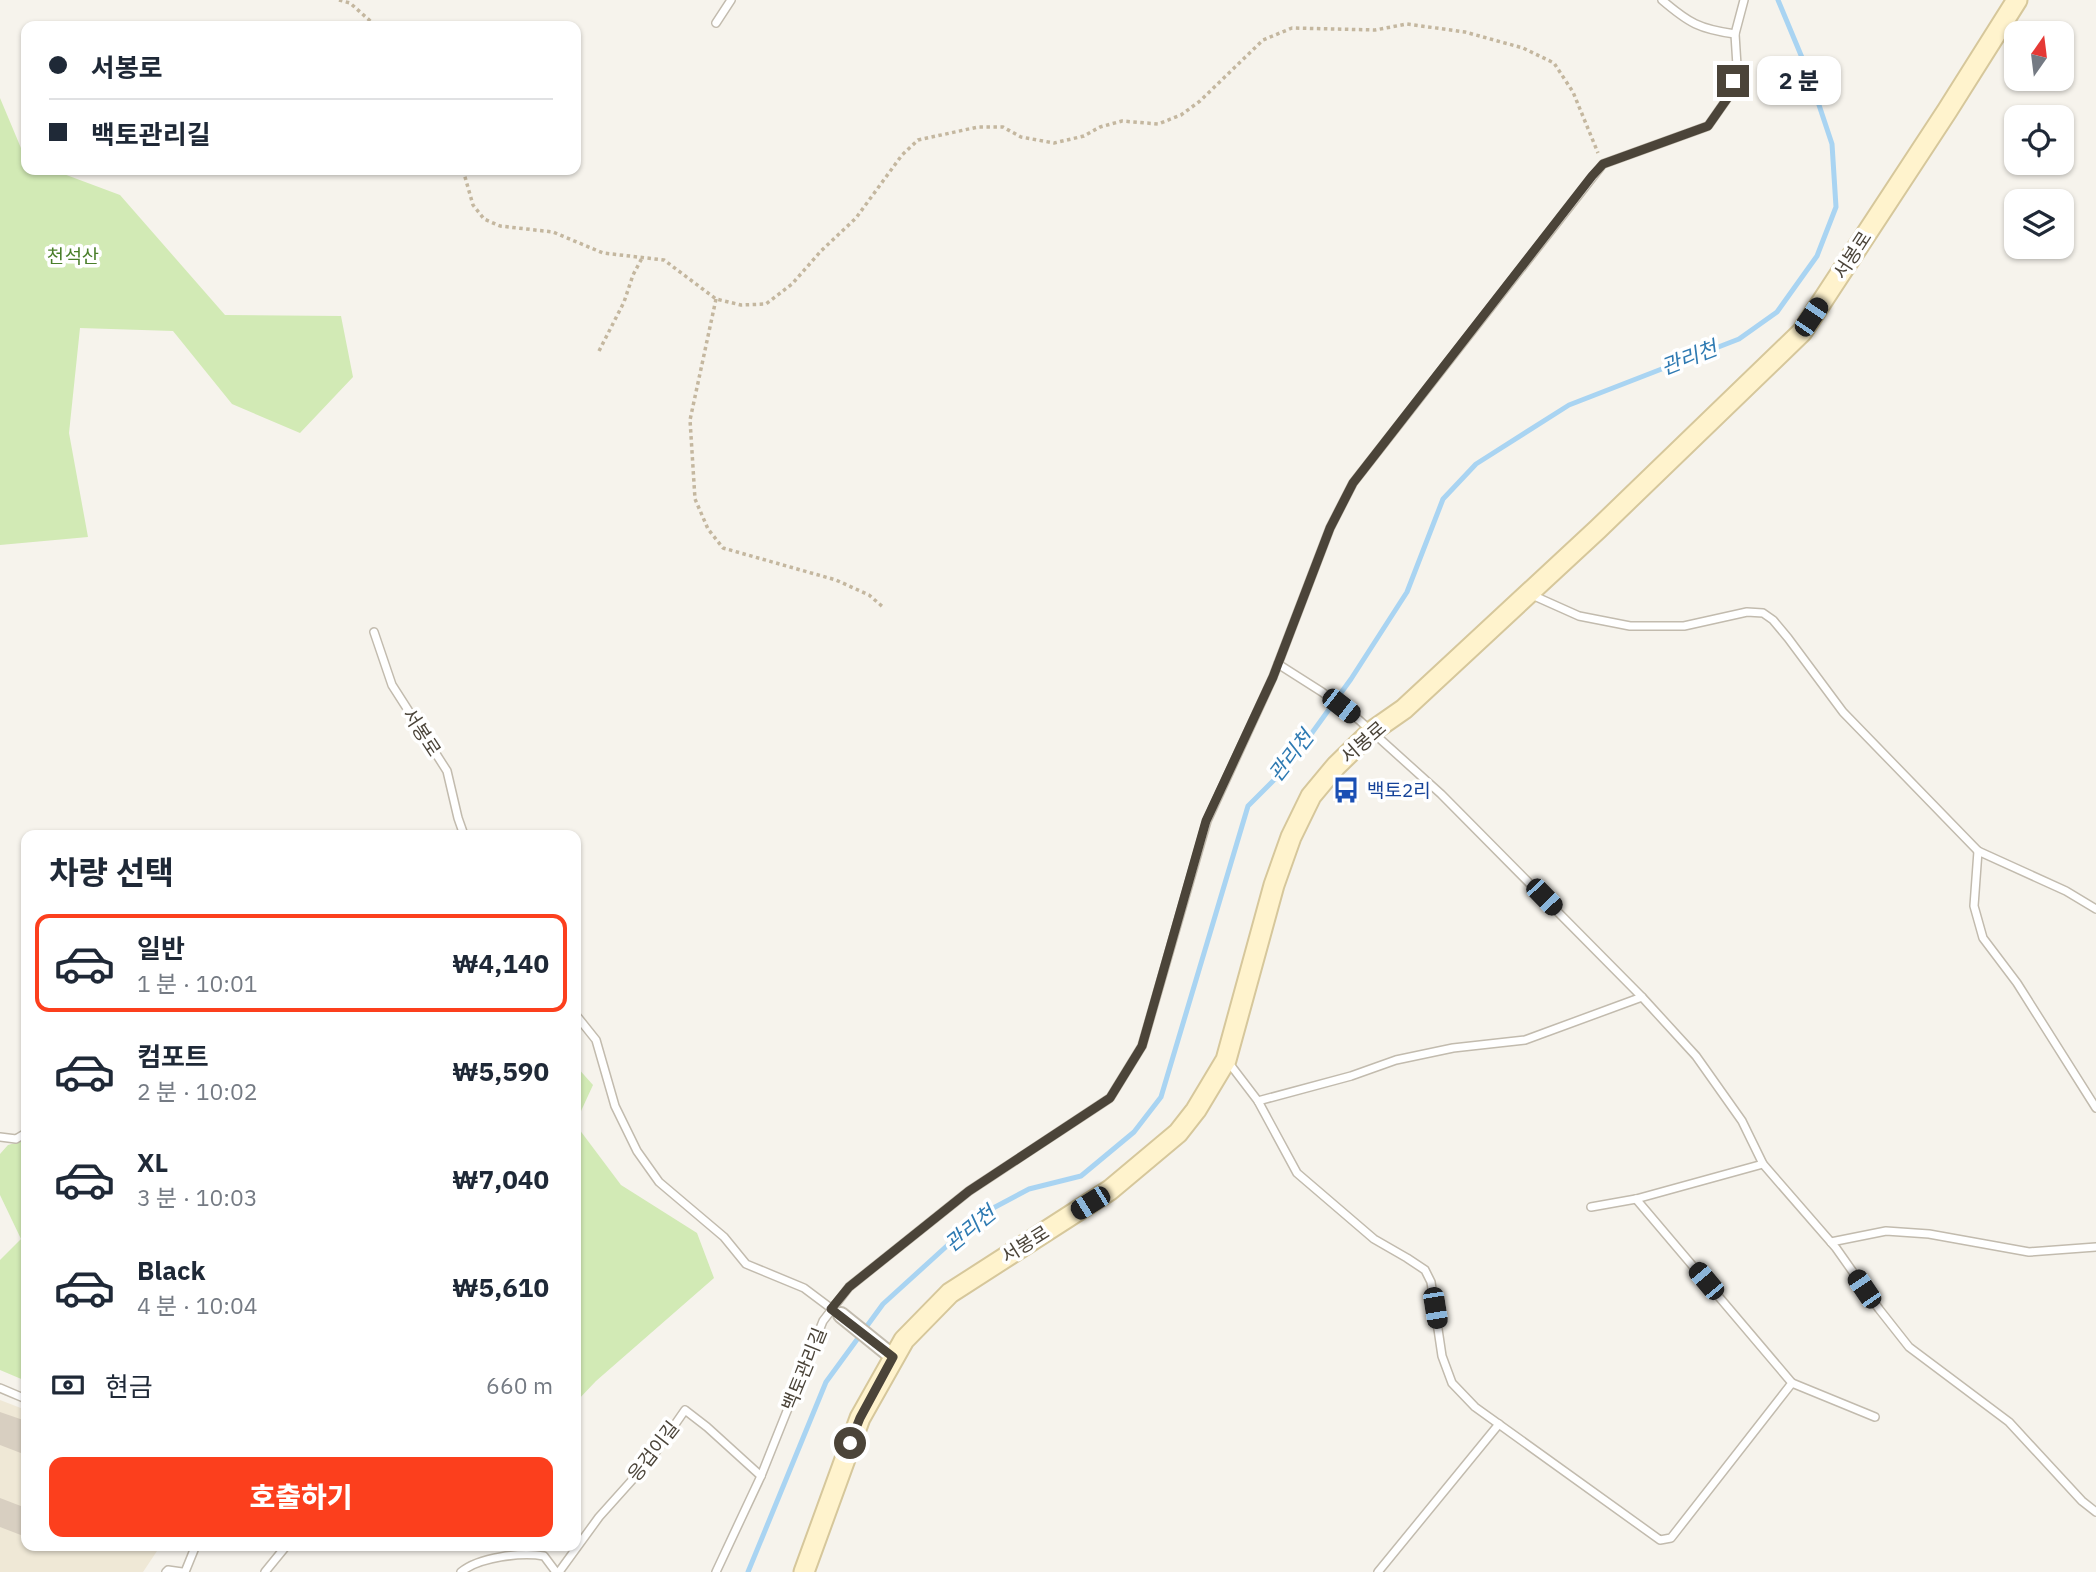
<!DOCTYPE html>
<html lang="ko">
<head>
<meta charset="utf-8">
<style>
	body { margin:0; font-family:"IBM Plex Sans","Noto Sans KR",sans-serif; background:#f6f6f7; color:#1f2937; height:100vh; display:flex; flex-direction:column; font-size:26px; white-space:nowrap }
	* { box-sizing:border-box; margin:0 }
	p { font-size:23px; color:#747a83 }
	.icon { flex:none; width:38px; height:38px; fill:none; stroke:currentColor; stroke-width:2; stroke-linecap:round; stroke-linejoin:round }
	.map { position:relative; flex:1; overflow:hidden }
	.drawer { position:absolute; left:21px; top:830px; width:560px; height:721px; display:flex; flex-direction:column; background:#fff; border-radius:14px; box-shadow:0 2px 5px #0004 }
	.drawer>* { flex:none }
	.banner { position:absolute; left:21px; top:21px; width:560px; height:154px; border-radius:14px; box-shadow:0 2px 5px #0004; display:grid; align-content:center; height:154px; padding:0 28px; background:#fff }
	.needle { width:46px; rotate:14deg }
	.tools { position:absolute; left:2004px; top:21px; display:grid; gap:14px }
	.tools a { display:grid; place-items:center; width:70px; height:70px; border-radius:14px; background:#fff; box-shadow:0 2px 5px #0004; font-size:35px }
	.end { position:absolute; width:32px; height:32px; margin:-16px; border:9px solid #4b4439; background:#fff; box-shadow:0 0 0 4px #fff }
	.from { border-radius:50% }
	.bubble { position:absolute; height:49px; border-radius:14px; background:#fff; box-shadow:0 2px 5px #0004; font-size:23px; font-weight:800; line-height:49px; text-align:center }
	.car { position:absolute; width:21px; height:42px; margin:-21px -10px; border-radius:9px; box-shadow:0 0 5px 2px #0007; background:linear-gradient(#222 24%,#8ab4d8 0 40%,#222 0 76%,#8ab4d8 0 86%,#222 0) }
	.banner b { display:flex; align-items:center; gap:24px; height:66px; font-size:26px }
	.banner b+b { border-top:2px solid #e0e1e3 }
	.banner i { width:18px; height:18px; background:#1f2937 }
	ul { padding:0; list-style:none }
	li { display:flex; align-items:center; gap:21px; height:98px; margin:0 14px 10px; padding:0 14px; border:4px solid transparent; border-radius:14px }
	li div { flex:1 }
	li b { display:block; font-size:26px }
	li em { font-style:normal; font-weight:800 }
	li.on { border-color:#fc3f1d }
	li>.icon { width:63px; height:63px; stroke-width:1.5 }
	h2 { padding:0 28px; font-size:32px; line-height:84px }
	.pay { display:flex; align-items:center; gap:18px; height:77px; padding:0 28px; font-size:26px }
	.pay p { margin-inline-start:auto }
	.cta { display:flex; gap:14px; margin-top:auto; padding:14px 28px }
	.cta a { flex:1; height:80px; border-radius:14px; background:#fc3f1d; color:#fff; font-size:28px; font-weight:800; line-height:80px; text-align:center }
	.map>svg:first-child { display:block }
	.education { fill:#efe8d6 }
	.green { fill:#d2eab5 }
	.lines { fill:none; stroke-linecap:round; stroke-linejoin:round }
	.stream { stroke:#a9d4f2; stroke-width:5 }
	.building { fill:#d8cfc1 }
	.lane-casing { stroke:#c2bbae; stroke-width:10 }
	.street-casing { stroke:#c2bbae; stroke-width:18 }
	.secondary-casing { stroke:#d6c79b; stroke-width:23 }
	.path { stroke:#c4b79f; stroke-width:3.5; stroke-dasharray:3.5 3.5; stroke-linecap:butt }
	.lane { stroke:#fff; stroke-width:7 }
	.street { stroke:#fff; stroke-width:14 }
	.secondary { stroke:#fff3cd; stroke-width:19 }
	.route { stroke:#4b4439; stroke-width:9 }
	.labels { text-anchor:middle; stroke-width:7; stroke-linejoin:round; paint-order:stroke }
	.street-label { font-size:19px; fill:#4b4439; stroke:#fff }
	.park-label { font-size:19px; fill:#4a7f2a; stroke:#fff }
	.transit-label { font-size:19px; fill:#164399; stroke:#fff; text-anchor:start }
	.water-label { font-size:21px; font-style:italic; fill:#2e7ab2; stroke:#fff }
</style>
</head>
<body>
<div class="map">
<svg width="2096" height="1572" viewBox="0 0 2096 1572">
	<rect width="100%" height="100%" fill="#f6f3ec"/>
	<path class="education" d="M0 1400 26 1410V1545H161L143 1572H0Z"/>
	<g class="green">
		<path d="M0 98 26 160V170H53L120 195 225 315 341 316 353 377 300 433 232 404 173 331 80 328 69 433 88 537 0 545Z"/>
		<path d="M576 1066 593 1085 576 1122Z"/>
		<path d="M576 1125 621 1185 697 1233 714 1278 596 1381 576 1402Z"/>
		<path d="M26 1140V1381L0 1370V1260L21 1239 0 1195V1154L8 1145Z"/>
	</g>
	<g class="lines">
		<path class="stream" d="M748 1572 826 1382 883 1304 982 1214 1029 1189 1081 1176 1134 1132 1161 1097 1248 806 1288 766 1351 679 1407 592 1443 499 1476 464 1569 405 1739 339 1777 312 1817 256 1836 207 1832 144 1808 72 1778 0"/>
	</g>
	<g class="building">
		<path d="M0 1412 26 1421V1455L0 1445Z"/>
		<path d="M0 1498 26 1508V1537L0 1527Z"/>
	</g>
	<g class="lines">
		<g class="lane-casing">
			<g id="lane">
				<path d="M1662 0C1689 23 1699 29 1735 34"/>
				<path d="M716 23 731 0"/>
				<path d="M1532 595 1579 616 1630 626H1684L1747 612 1763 613 1773 620 1788 638 1843 712 1978 851 2066 891 2096 909"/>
				<path d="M374 632 392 685 447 771 458 818 464 835"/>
				<path d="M1278 664 1322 692 1359 720 1441 794 1642 997 1696 1056 1742 1121 1763 1164 1836 1248 1879 1309 1909 1347 2009 1422 2082 1501 2096 1512"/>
				<path d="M1978 851 1974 906 1983 938 2017 983 2096 1108"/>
				<path d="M576 1015 596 1040 615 1106 637 1151 659 1182 724 1237 746 1264 804 1288 832 1309"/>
				<path d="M1229 1063 1258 1101 1297 1173 1374 1239 1407 1258 1425 1270 1431 1282 1442 1356 1452 1383 1475 1407 1660 1540 1671 1538 1792 1383 1636 1199"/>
				<path d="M1258 1101 1351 1076 1396 1060 1453 1048 1525 1040 1642 997"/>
				<path d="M0 1137 16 1139 26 1133"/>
				<path d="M1591 1207 1636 1199 1763 1164"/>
				<path d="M1831 1242 1886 1231 1929 1234 2029 1252 2096 1247"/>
				<path d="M1792 1383 1875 1417"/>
				<path d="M0 1388 26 1399"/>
				<path d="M166 1572 168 1570 182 1572"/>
				<path d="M185 1572 196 1545"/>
				<path d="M265 1572 287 1545"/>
				<path d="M461 1572C479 1557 522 1552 544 1556L556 1572"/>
				<path d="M559 1572 599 1517 651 1459 685 1410 707 1427 761 1476"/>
				<path d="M716 1572 761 1476 823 1321 849 1287 969 1191 1110 1098 1142 1046 1207 821 1273 677 1330 528 1353 483 1603 164 1708 126 1729 96 1737 66 1735 34 1744 0"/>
				<path d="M1378 1572 1499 1424"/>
			</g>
		</g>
		<g class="street-casing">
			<path id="street" d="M841 1315 893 1357"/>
		</g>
		<g class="secondary-casing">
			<path id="secondary" d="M804 1572 860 1418 904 1340 950 1293 1110 1190 1178 1133 1196 1110 1226 1060 1274 885 1291 837 1311 796 1336 766 1371 732 1404 709 1598 529 1802 332 1947 111 2017 0"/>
		</g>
		<g class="path">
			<path d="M339 0 350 3 376 26"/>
			<path d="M463 170 473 205 484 219 500 226 553 232 603 253 664 260 716 299 741 305 766 304 792 284 821 251 856 218 902 155 918 140 978 127H1003L1021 137 1054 143 1084 136 1100 127 1122 121 1158 124 1181 115 1200 101 1263 40 1292 28 1375 30 1407 24 1465 32 1523 48 1554 63 1573 92 1598 153"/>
			<path d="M716 299 690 420 695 499 708 529 723 548 836 580 869 595 883 607"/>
			<path d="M599 351 624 302 633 275 642 258"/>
		</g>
		<use href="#lane" class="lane"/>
		<use href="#street" class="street"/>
		<use href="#secondary" class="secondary"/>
	</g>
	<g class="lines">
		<path class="route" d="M850 1443 860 1418 893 1357 831 1309 849 1287 969 1191 1110 1098 1142 1046 1206 821 1273 677 1330 528 1353 483 1592 176 1603 164 1708 126 1729 96 1733 81"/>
	</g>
	<defs>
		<g id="bus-bare" transform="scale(2.1)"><path d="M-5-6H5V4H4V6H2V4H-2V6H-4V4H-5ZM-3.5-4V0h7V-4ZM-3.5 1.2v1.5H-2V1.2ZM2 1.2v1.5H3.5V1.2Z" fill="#1a4fb4" stroke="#fff" stroke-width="2.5" paint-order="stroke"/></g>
	</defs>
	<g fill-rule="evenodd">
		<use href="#bus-bare" x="1346" y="790"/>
	</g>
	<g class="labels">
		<g class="street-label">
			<text transform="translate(1852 255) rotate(-57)" y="7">서봉로</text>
			<text transform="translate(422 732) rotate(57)" y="7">서봉로</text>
			<text transform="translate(1363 742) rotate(-41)" y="7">서봉로</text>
			<text transform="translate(1025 1244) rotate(-32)" y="7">서봉로</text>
			<text transform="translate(804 1369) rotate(-68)" y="7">백토관리길</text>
			<text transform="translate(653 1451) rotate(-52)" y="7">응겁이길</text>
		</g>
		<g class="park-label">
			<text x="73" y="263">천석산</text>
		</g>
		<g class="transit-label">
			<text x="1367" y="797">백토2리</text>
		</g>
		<g class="water-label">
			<text transform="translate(1689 358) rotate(-21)" y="7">관리천</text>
			<text transform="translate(1291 756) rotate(-52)" y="7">관리천</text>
			<text transform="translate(970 1229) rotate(-39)" y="7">관리천</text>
		</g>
	</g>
</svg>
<div class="tools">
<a><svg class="needle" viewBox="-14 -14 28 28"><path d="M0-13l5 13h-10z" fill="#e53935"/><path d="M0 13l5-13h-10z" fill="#747a83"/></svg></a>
<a><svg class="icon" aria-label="locate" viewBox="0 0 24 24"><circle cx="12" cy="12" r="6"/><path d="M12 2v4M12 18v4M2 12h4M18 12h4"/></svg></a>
<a><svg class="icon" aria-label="layers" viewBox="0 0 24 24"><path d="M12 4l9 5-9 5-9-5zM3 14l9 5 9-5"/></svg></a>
</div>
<i class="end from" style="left:850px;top:1443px"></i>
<i class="end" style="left:1733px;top:81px"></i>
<div class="bubble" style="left:1757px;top:56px;width:84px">2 분</div>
<i class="car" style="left:1811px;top:317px;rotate:34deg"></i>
<i class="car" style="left:1341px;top:706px;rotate:128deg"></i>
<i class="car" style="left:1544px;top:897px;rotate:136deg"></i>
<i class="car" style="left:1090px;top:1203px;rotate:238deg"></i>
<i class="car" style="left:1706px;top:1281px;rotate:320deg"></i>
<i class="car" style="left:1864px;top:1289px;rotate:326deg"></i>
<i class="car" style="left:1435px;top:1308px;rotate:171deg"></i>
<div class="banner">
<b><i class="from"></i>서봉로</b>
<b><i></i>백토관리길</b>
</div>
<section class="drawer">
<h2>차량 선택</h2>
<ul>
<li class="on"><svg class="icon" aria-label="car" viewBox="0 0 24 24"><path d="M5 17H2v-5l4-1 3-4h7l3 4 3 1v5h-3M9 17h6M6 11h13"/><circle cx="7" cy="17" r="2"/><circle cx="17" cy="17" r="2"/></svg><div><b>일반</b><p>1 분 · 10:01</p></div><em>₩4,140</em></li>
<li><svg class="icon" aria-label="car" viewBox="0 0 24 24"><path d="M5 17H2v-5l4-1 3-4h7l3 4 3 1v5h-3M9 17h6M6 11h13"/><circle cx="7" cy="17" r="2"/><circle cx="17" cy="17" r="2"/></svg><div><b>컴포트</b><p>2 분 · 10:02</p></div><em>₩5,590</em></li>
<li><svg class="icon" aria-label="car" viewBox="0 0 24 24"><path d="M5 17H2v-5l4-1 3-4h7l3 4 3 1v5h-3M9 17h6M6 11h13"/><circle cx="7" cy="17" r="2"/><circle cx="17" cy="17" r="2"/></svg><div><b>XL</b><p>3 분 · 10:03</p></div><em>₩7,040</em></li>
<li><svg class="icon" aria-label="car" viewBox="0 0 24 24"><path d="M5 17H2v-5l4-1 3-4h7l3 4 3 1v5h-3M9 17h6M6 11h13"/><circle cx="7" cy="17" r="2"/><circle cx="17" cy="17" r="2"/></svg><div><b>Black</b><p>4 분 · 10:04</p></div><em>₩5,610</em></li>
</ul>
<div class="pay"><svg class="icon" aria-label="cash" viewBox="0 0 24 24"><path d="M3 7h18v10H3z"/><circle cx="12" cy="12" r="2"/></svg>현금<p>660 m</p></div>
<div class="cta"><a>호출하기</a></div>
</section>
</div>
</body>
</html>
